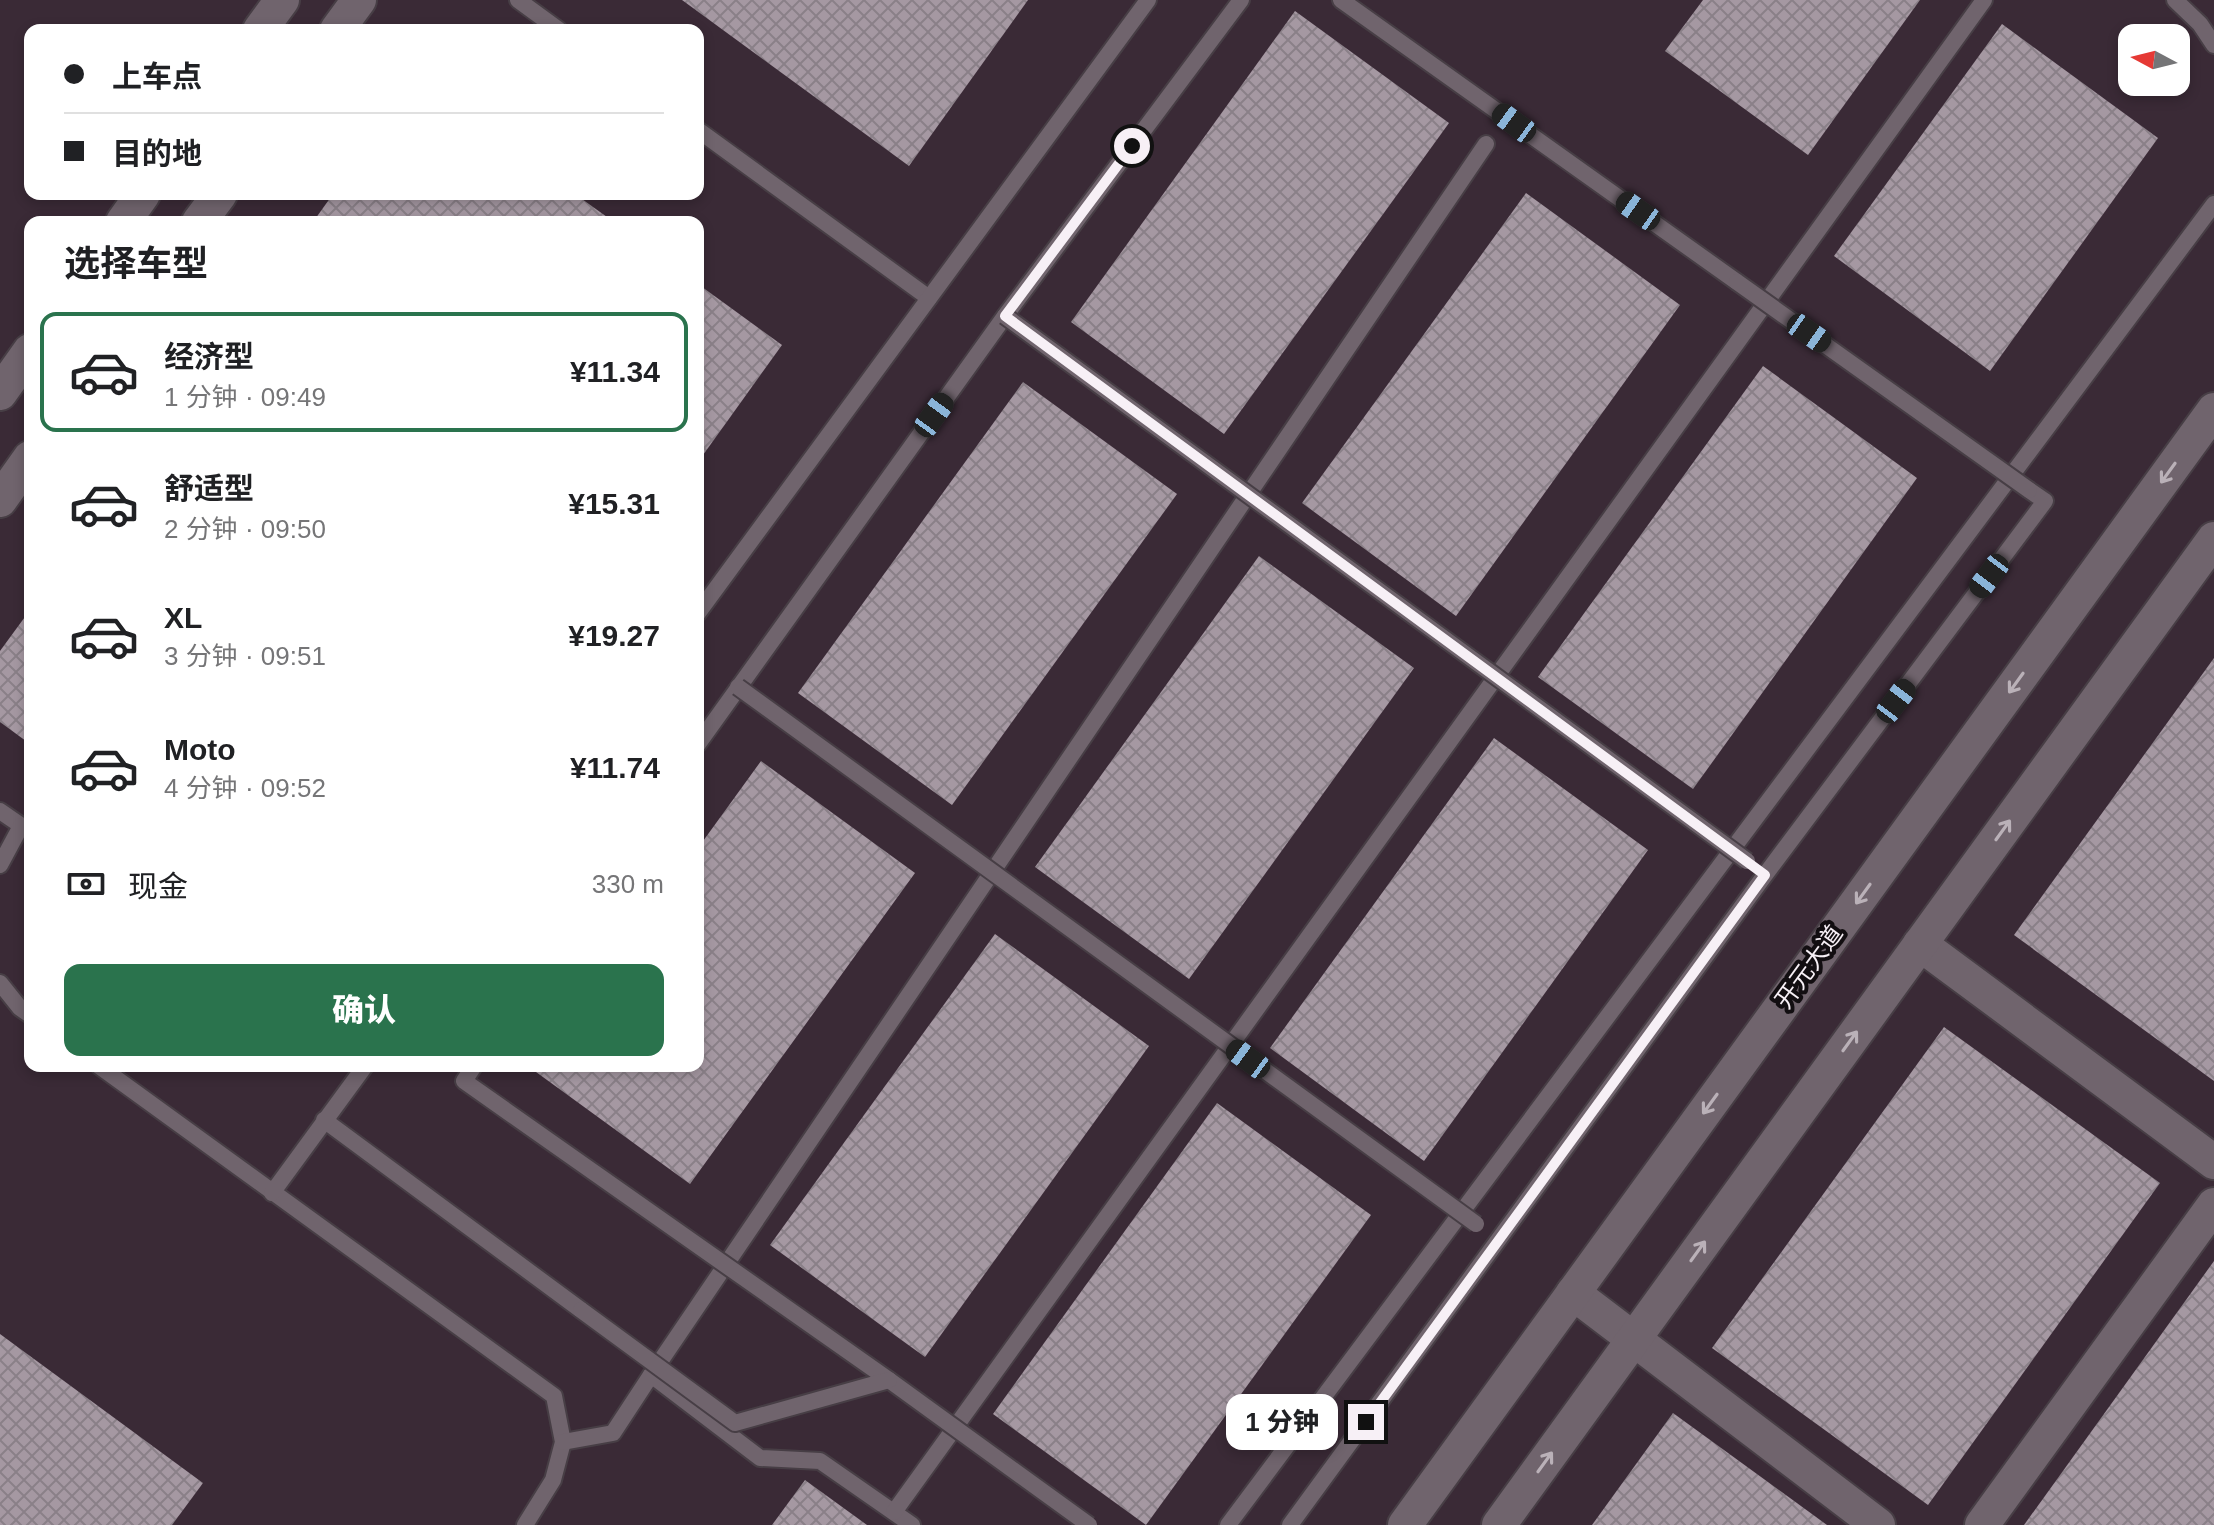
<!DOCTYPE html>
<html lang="zh">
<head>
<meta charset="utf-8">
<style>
	body { margin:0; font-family:Helvetica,"Noto Sans SC",sans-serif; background:#f6f6f6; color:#202124; height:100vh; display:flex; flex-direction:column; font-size:30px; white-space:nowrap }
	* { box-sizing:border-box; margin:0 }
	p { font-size:26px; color:#757577 }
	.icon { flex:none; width:44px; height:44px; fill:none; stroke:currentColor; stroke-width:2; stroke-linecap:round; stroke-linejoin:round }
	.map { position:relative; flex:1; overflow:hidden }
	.side { position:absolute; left:24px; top:216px; width:680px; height:856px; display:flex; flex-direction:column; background:#fff; border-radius:16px; box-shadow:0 4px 12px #0003 }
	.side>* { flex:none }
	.guide { position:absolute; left:24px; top:24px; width:680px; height:176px; border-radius:16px; box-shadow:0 4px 12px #0003; display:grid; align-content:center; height:176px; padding:0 40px; background:#fff }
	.needle { width:52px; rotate:277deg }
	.tools { position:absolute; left:2118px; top:24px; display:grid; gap:16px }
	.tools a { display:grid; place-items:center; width:72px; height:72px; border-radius:16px; background:#fff; box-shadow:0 4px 12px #0003; font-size:40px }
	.end { position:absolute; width:36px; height:36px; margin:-18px; border:10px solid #f7f0f6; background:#111; box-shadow:0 0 0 4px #111 }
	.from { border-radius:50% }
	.bubble { position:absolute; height:56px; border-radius:16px; background:#fff; box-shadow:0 4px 12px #0003; font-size:26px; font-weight:800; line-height:56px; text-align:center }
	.car { position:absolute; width:24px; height:48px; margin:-24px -12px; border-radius:10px; box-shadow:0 0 6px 2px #0007; background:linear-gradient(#222 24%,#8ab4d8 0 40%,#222 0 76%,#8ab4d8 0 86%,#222 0) }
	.guide b { display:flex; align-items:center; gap:28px; height:76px; font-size:30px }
	.guide b+b { border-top:2px solid #e0e0e0 }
	.guide i { width:20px; height:20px; background:#202124 }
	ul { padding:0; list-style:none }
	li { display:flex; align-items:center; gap:24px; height:120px; margin:0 16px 12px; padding:0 24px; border:4px solid transparent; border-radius:16px }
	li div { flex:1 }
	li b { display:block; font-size:30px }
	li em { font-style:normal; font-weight:800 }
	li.current { border-color:#2a734d }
	li>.icon { width:72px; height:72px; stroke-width:1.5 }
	h2 { padding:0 40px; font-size:36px; line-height:96px }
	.pay { display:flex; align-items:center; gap:20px; height:88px; padding:0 40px; font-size:30px }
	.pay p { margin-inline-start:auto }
	.cta { display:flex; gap:16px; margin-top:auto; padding:16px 40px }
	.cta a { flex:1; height:92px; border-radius:16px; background:#2a734d; color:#fff; font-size:32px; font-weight:800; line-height:92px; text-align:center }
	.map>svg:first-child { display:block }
	.built { fill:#3a2a36; fill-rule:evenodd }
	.building { fill:url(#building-cross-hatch) }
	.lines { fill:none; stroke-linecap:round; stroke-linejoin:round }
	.lane-casing { stroke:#473e45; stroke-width:20 }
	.street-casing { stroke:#473e45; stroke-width:38 }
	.lane { stroke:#70646d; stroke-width:16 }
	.street { stroke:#70646d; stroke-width:34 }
	.lane-bridge-casing { stroke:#473e45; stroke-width:20; stroke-linecap:butt }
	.lane-bridge { stroke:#70646d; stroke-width:16 }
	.oneway { stroke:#bab1b8 }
	.route { stroke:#f7f0f6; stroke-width:10 }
	.labels { text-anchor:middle; stroke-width:8; stroke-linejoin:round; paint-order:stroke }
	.street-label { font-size:24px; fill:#f7f0f6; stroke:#120e11 }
</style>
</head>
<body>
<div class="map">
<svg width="2214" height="1525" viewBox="0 0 2214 1525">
	<defs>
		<pattern id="building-cross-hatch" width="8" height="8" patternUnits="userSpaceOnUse" patternTransform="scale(2)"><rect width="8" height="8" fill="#a598a2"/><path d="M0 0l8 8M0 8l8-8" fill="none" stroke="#8a8088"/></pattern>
	</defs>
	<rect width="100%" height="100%" fill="#2d232b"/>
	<path class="built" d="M0 0H2214V1525H0ZM30 30H698V194H30ZM2132 38H2176V82H2132ZM30 222H698V1066H30Z"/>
	<g class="building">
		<path d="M682 0H1028L909 166Z"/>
		<path d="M1703 0H1920L1808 155 1665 51Z"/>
		<path d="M1295 11 1449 123 1224 434 1071 322Z"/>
		<path d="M2002 24 2158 138 1990 371 1834 256Z"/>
		<path d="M1526 193 1680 305 1456 616 1302 503Z"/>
		<path d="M333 194H575L614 222H313Z"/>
		<path d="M698 284 782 345 698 462Z"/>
		<path d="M1763 366 1917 478 1693 789 1538 677Z"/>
		<path d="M1023 382 1177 494 952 805 798 693Z"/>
		<path d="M1259 556 1414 668 1189 979 1035 867Z"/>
		<path d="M30 610V744L0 722V651Z"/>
		<path d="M2214 658V1081L2014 935Z"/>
		<path d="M1494 738 1648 850 1424 1161 1270 1048Z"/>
		<path d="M761 761 915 873 690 1184 536 1072 540 1066H698V848Z"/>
		<path d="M995 934 1149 1046 925 1357 770 1245Z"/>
		<path d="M1944 1027 2160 1183 1928 1505 1712 1348Z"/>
		<path d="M1217 1103 1371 1215 1146 1525 993 1414Z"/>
		<path d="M2214 1261V1525H2024Z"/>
		<path d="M0 1334 203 1483 172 1525H0Z"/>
		<path d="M1673 1413 1827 1525H1592Z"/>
		<path d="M805 1480 867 1525H772Z"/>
	</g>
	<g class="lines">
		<g class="lane-casing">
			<g id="lane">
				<path d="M518 0 559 30"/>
				<path d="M1341 0 1737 282"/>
				<path d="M2175 0 2200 24 2214 45"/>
				<path d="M698 130 929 298"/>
				<path d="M698 613 1148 0"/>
				<path d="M698 744 1005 316 1241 0"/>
				<path d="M0 811 29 831"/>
				<path d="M0 865 21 826"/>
				<path d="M0 983 20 1008 30 1015"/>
				<path d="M99 1066 554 1396 563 1442 553 1480 525 1525"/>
				<path d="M324 1120 581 1310"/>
				<path d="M272 1193 365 1066"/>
				<path d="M651 1375 1486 144"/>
				<path d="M563 1442 613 1433 651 1375 760 1458 820 1461 912 1525"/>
				<path d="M894 1512 1984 0"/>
				<path d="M1228 1525 2214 204"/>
				<path d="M1290 1525 1765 875 2045 501 2029 490"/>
			</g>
		</g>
		<g class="street-casing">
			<g id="street">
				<path d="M260 30 282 0"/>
				<path d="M337 30 359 0"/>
				<path d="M123 222 143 194"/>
				<path d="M199 222 220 194"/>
				<path d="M0 393 30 351"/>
				<path d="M0 500 30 458"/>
				<path d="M1920 944 2214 1162"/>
				<path d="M1573 1293 1878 1525"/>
				<path d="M1405 1525 2214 410"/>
				<path d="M1499 1525 2214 539"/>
				<path d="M1982 1525 2214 1205"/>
			</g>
		</g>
		<use href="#lane" class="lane"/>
		<use href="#street" class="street"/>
		<g class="lane-bridge-casing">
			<g id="lane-bridge">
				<path d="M1737 282 2029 490"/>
				<path d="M1005 316 1747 861"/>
				<path d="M738 687 1476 1224"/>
				<path d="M474 1066 464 1081 889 1380 1089 1525"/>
				<path d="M581 1310 735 1423 889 1380"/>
			</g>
		</g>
		<use href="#lane-bridge" class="lane-bridge"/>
	</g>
	<defs><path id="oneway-shaft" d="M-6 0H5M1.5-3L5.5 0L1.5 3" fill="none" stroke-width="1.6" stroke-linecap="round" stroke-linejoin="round" transform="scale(2)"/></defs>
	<g class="oneway">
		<use href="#oneway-shaft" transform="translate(2168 473) rotate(126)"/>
		<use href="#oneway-shaft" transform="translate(2016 683) rotate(126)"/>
		<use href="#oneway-shaft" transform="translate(2003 830) rotate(-54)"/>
		<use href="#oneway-shaft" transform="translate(1863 894) rotate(126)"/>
		<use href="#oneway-shaft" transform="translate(1850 1041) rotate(-54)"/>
		<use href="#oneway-shaft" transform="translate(1710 1104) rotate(126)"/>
		<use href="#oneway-shaft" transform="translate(1698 1251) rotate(-54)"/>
		<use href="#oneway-shaft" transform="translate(1545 1462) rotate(-54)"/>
	</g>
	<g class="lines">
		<path class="route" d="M1132 146 1005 316 1765 875 1366 1422"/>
	</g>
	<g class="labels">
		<g class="street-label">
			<text transform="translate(1809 967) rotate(-54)" y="8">开元大道</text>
		</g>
	</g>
</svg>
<div class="tools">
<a><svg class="needle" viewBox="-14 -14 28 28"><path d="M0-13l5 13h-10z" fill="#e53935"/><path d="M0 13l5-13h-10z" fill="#757577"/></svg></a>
</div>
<i class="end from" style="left:1132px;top:146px"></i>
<i class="end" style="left:1366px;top:1422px"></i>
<div class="bubble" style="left:1226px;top:1394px;width:112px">1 分钟</div>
<i class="car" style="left:1514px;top:123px;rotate:306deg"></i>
<i class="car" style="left:1638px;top:211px;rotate:305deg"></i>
<i class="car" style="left:1809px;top:333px;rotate:125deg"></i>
<i class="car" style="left:934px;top:415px;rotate:36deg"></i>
<i class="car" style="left:1989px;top:576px;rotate:217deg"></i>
<i class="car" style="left:1896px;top:701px;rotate:37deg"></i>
<i class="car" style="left:1248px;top:1059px;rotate:306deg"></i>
<div class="guide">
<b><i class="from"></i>上车点</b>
<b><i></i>目的地</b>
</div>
<section class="side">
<h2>选择车型</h2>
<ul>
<li class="current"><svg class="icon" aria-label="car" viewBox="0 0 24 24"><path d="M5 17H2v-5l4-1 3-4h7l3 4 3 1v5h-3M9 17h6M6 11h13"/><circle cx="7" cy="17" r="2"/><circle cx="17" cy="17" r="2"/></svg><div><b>经济型</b><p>1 分钟 · 09:49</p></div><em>¥11.34</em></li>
<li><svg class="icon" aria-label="car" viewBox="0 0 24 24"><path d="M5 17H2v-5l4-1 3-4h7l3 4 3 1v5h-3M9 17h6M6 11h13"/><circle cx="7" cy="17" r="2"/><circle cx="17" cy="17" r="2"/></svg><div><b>舒适型</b><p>2 分钟 · 09:50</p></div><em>¥15.31</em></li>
<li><svg class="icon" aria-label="car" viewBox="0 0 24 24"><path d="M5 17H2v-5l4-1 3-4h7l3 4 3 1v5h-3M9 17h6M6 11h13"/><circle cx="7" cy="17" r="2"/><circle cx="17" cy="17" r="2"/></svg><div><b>XL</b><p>3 分钟 · 09:51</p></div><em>¥19.27</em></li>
<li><svg class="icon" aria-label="car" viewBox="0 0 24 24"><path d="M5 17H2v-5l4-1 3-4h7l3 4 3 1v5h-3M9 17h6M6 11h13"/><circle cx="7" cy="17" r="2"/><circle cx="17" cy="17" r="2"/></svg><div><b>Moto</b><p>4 分钟 · 09:52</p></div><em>¥11.74</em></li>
</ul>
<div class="pay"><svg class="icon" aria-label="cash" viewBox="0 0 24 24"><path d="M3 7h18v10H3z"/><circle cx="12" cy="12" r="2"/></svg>现金<p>330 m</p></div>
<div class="cta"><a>确认</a></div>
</section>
</div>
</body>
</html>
